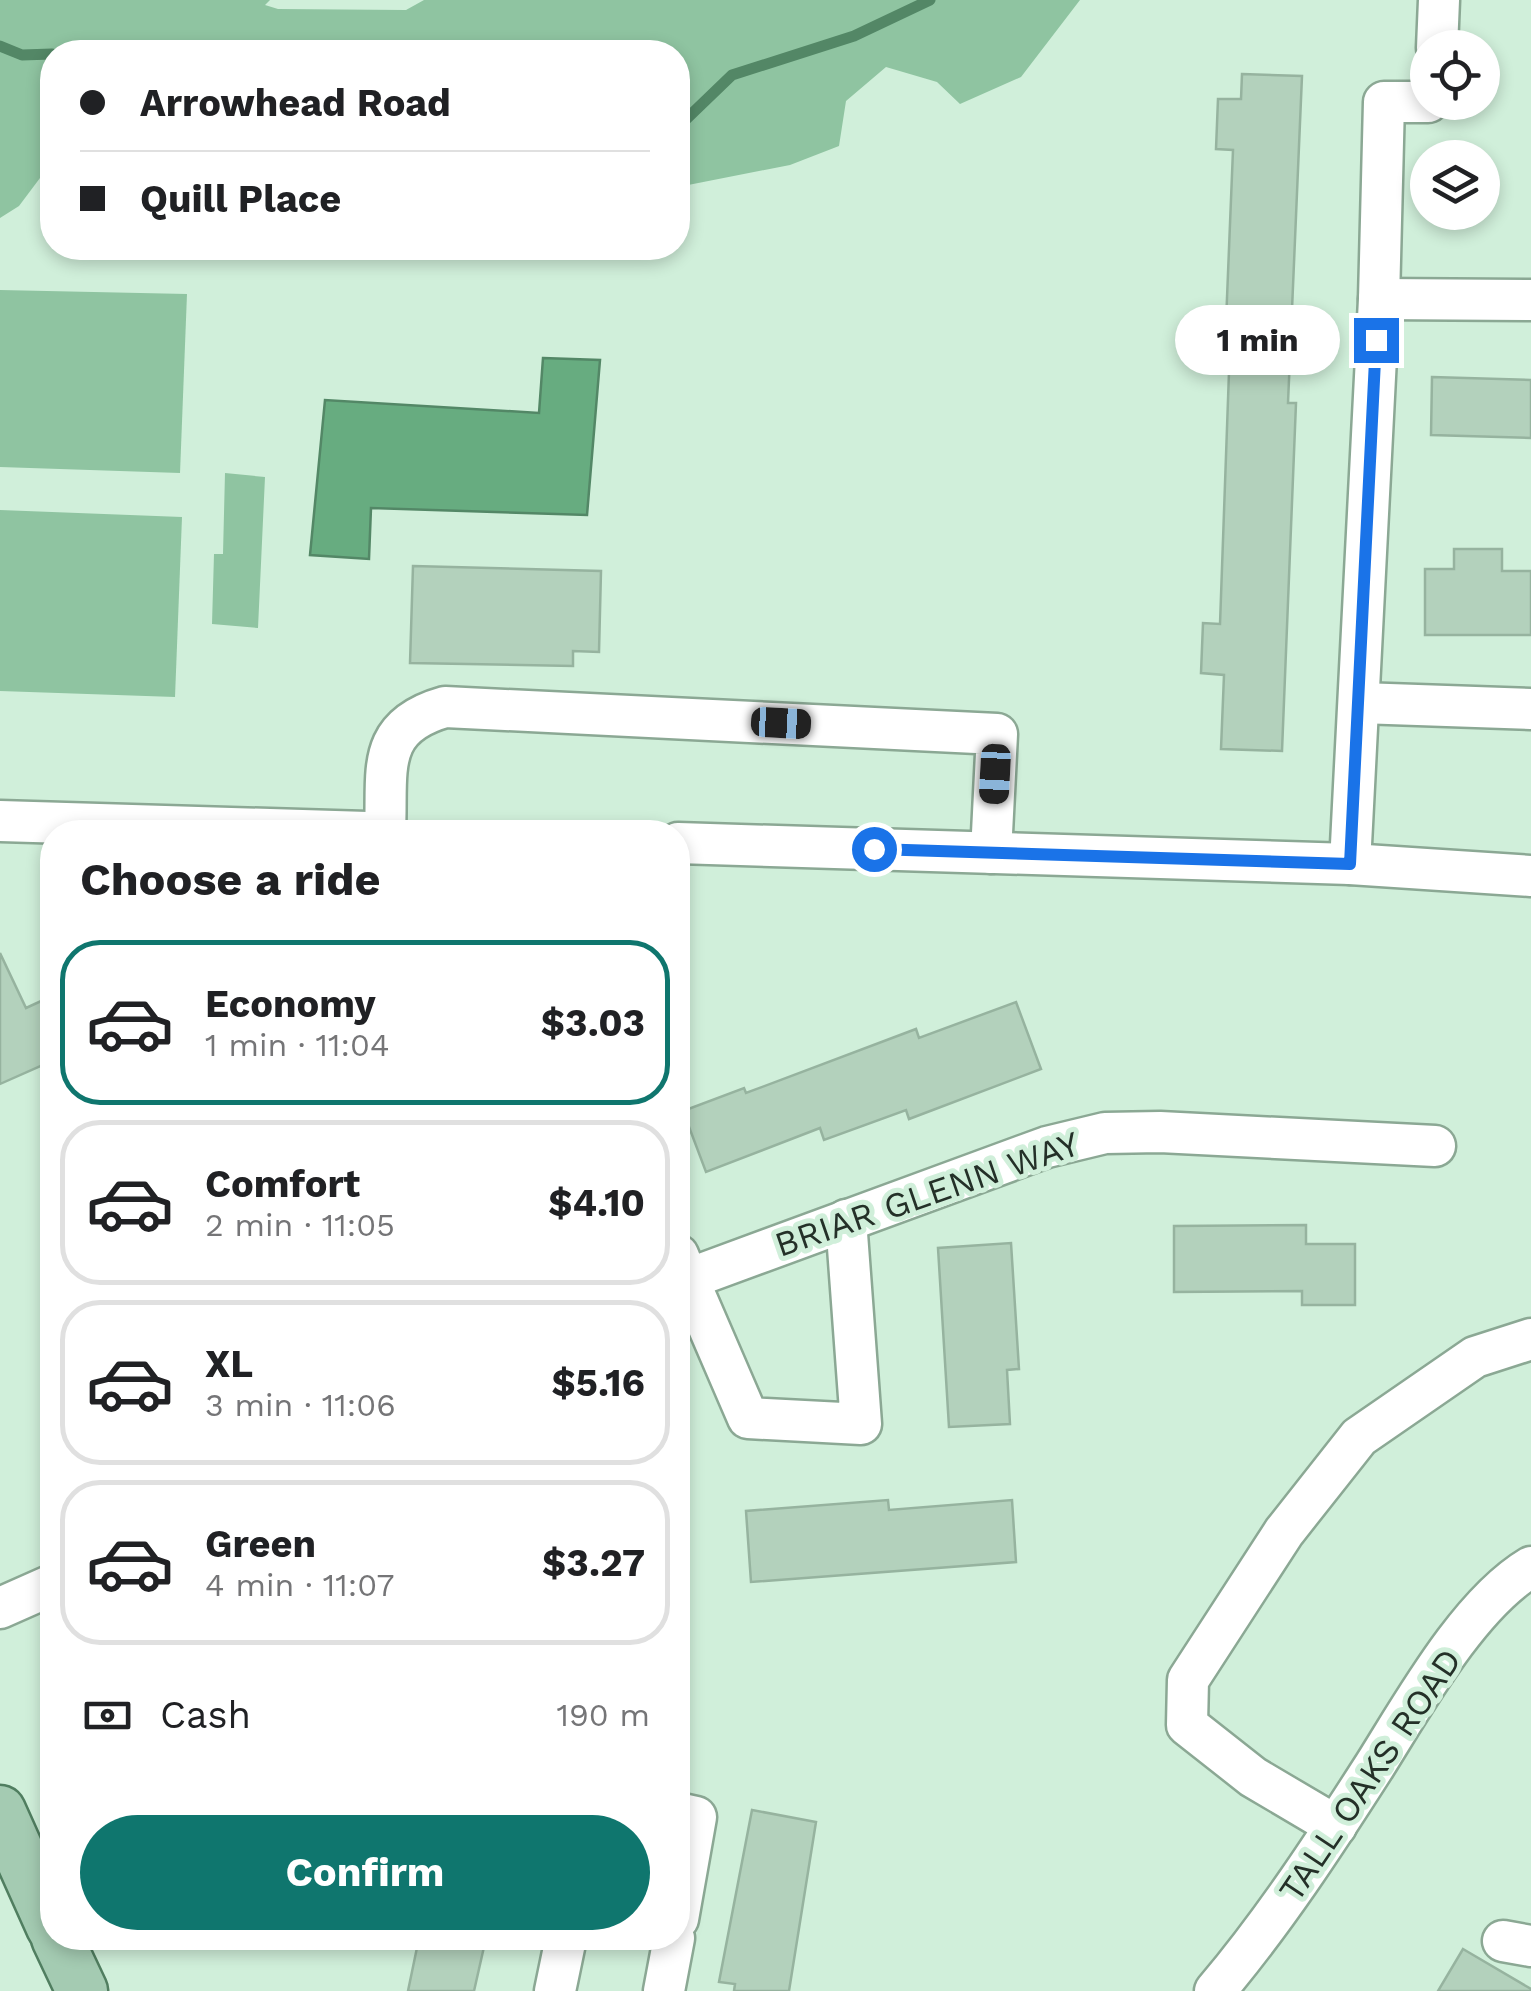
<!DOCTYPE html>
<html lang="en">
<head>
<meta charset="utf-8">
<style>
	body { margin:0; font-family:"Work Sans",sans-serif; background:#f2f2f2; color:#202124; height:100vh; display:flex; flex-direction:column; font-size:38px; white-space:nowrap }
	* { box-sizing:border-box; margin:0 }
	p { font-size:32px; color:#757577 }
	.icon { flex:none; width:55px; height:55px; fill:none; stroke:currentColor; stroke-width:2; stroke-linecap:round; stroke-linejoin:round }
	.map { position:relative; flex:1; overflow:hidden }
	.drawer { position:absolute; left:40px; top:820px; width:650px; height:1130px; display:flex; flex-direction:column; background:#fff; border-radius:40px; box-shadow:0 5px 15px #0003 }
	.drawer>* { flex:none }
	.banner { position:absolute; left:40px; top:40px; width:650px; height:220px; border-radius:40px; box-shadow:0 5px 15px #0003; display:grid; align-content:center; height:220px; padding:0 40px; background:#fff }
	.fabs { position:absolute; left:1410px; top:30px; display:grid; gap:20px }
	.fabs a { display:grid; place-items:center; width:90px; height:90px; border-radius:50%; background:#fff; box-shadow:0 5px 15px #0003; font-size:50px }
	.end { position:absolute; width:45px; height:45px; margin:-22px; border:12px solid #1a73e8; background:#fff; box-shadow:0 0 0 5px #fff }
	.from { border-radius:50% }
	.bubble { position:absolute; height:70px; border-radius:35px; background:#fff; box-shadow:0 5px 15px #0003; font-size:32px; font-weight:700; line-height:70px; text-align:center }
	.car { position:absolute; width:30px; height:60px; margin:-30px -15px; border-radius:12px; box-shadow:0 0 8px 2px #0007; background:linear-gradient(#222 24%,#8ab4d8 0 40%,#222 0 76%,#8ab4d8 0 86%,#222 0) }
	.banner b { display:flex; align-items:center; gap:35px; height:95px; font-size:38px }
	.banner b+b { border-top:2px solid #e0e0e0 }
	.banner i { width:25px; height:25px; background:#202124 }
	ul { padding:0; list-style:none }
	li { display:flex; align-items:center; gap:30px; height:165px; margin:0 20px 15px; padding:0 20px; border:5px solid #e0e0e0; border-radius:40px }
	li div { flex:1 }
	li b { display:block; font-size:38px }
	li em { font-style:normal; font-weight:700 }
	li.on { border-color:#0f766e }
	li>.icon { width:90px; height:90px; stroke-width:1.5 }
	h2 { padding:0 40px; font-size:45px; line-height:120px }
	.pay { display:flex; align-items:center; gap:25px; height:110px; padding:0 40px; font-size:38px }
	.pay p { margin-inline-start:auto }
	.cta { display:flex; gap:20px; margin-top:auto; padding:20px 40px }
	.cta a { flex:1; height:115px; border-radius:60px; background:#0f766e; color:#fff; font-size:40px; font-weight:700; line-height:115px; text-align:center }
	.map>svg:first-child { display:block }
	.green { fill:#8fc4a1 }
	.water { fill:#67ac80; stroke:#538766; stroke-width:2.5 }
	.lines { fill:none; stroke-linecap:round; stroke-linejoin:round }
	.stream { stroke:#538766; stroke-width:11 }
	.building { fill:#b3d1bc; stroke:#96b39f; stroke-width:2.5 }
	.minor-casing { stroke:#8ba894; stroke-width:45 }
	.major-casing { stroke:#507e60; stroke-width:55 }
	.minor { stroke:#fff; stroke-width:40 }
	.major { stroke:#a4cbb2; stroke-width:50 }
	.route { stroke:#1a73e8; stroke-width:12 }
	.labels { text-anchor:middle; stroke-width:10; stroke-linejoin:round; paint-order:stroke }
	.street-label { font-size:35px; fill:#243028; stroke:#d0efda }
</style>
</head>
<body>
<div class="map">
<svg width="1531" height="1991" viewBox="0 0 1531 1991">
	<rect width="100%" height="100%" fill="#d0efda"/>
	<g class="green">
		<path d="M0 0H270L265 5 278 9 406 10 424 0H1080L1021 77 960 104 937 82 886 67 846 101 839 146 790 165 678 187V52H52V162L19 206 0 218Z"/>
		<path d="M0 290 187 294 180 473 0 467Z"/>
		<path d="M225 473 265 477 258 628 212 624 214 554H223Z"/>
		<path d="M0 510 182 517 175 697 0 691Z"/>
	</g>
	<path class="water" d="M543 358 600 360 587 515 371 508 369 559 310 555 325 400 539 413Z"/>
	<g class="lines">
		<g class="stream">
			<path d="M0 46 22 55 52 54"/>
			<path d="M678 127 732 75 854 36 930 0"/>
		</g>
	</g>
	<g class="building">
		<path d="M1242 74 1302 76 1288 403H1296L1282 751 1221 749 1224 675 1201 673 1203 623 1220 624 1229 372H1224L1233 150 1216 149 1218 99H1241Z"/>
		<path d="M1432 377 1531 380V438L1431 435Z"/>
		<path d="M1454 549H1502V571H1531V635H1425V569H1454Z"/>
		<path d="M413 566 601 571 599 652 573 651V666L410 663Z"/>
		<path d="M0 953 26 1008 52 996V1061L0 1084Z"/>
		<path d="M1016 1002 1041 1069 909 1119 906 1110 824 1140 820 1128 706 1172 683 1111 744 1088 746 1093 916 1029 919 1038Z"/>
		<path d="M1306 1225V1244H1355V1305H1302V1291L1174 1292V1226Z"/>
		<path d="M1011 1243 1019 1369 1007 1370 1010 1424 949 1427 938 1248Z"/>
		<path d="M888 1500 889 1510 1012 1500 1016 1562 751 1582 746 1511Z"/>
		<path d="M752 1810 816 1822 789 1991H734L735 1984 719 1982Z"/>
		<path d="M419 1938H486L474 1991H408Z"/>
		<path d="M1463 1949 1531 1989V1991H1438Z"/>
	</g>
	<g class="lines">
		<g class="minor-casing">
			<g id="minor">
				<path d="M1437 48 1439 0"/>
				<path d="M1379 299 1531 300"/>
				<path d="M1360 703 1531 709"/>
				<path d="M0 821 367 832"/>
				<path d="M385 832C388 771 374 727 445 707L997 734 991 853"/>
				<path d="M678 843 1350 864 1531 876"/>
				<path d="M1350 864 1379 299 1384 102H1428"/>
				<path d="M678 1255 688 1279 1047 1147 1105 1133 1160 1132 1435 1146"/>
				<path d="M688 1279 748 1418 861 1424 846 1220"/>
				<path d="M0 1608 52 1585"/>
				<path d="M678 1813 696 1817 678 1919"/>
				<path d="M1336 1826 1253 1777 1187 1725 1188 1680 1284 1532 1359 1437 1475 1357 1531 1339"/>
				<path d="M1503 1941 1531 1946"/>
				<path d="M555 1991 566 1938"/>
				<path d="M664 1991 674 1938"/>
				<path d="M1215 1991C1275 1920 1325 1843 1375 1765 1414 1703 1469 1604 1531 1567"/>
			</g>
		</g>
		<g class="major-casing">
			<g id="major">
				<path d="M0 1811 52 1927"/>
				<path d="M57 1938 82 1991"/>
			</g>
		</g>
		<use href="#minor" class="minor"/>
		<use href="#major" class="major"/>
	</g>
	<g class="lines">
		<path class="route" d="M874 849 1350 864 1376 340"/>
	</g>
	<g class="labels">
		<g class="street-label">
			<text transform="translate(927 1194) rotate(-19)" y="12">BRIAR GLENN WAY</text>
			<text transform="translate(1370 1775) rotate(-56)" y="12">TALL OAKS ROAD</text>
		</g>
	</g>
</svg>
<div class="fabs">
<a><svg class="icon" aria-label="locate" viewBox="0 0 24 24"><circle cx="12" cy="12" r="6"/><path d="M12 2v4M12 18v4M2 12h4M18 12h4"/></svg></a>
<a><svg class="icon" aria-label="layers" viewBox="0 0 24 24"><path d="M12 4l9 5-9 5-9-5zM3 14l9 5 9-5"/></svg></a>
</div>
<i class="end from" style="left:874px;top:849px"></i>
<i class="end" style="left:1376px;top:340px"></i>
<div class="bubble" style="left:1175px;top:305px;width:165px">1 min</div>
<i class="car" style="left:781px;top:723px;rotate:93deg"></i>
<i class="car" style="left:995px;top:774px;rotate:183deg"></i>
<div class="banner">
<b><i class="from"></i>Arrowhead Road</b>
<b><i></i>Quill Place</b>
</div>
<section class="drawer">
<h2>Choose a ride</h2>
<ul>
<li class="on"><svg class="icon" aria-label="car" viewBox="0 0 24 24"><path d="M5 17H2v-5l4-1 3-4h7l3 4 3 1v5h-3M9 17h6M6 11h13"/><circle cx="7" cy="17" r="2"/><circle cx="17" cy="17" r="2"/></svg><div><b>Economy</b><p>1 min · 11:04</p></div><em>$3.03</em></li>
<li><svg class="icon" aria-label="car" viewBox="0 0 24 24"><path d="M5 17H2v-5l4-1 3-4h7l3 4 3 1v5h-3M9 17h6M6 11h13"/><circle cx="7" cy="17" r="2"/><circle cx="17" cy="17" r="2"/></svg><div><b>Comfort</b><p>2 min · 11:05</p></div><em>$4.10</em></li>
<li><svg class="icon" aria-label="car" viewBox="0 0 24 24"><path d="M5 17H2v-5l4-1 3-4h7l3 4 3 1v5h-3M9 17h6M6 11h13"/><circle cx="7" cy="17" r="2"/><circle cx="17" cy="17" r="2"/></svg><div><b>XL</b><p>3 min · 11:06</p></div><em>$5.16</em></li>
<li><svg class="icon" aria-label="car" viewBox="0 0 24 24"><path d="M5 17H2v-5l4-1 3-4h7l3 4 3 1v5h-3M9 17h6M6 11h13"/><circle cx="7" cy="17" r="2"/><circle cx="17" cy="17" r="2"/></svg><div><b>Green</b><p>4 min · 11:07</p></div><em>$3.27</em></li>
</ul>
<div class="pay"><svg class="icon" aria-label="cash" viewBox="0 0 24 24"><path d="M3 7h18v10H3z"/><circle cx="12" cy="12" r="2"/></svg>Cash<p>190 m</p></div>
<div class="cta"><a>Confirm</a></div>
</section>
</div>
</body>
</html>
